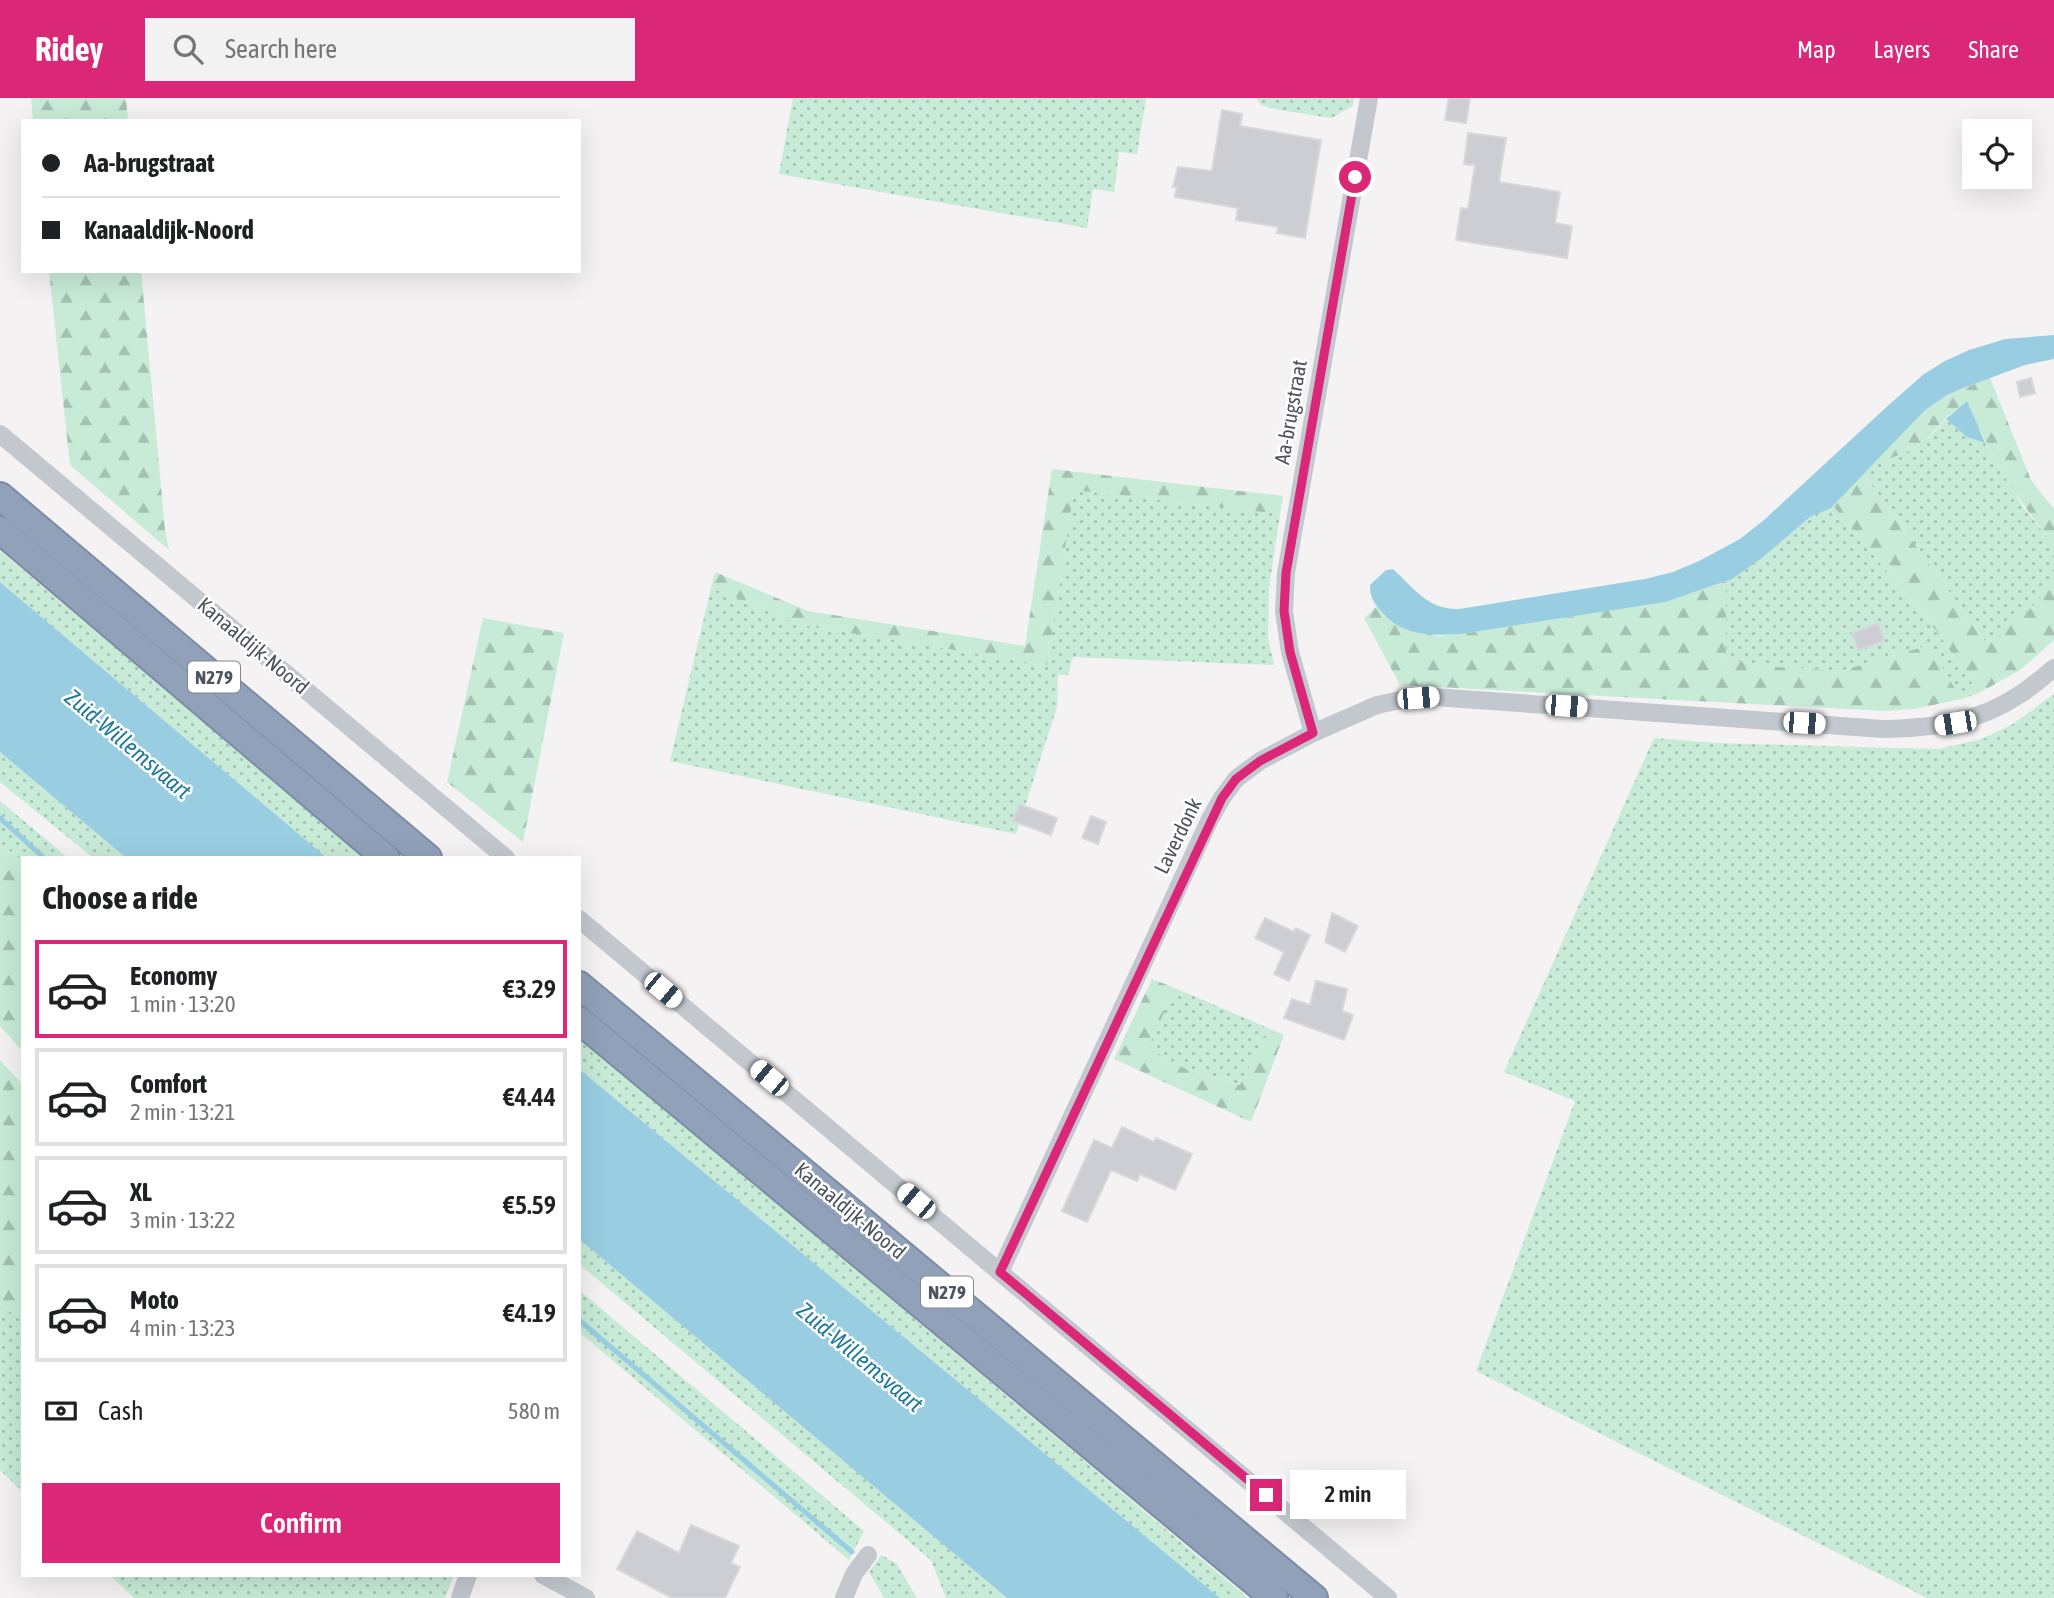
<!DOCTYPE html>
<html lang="en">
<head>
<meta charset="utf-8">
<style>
	body { margin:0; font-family:"Asap Condensed",sans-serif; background:#f2f2f2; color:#202124; height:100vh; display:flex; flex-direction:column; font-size:26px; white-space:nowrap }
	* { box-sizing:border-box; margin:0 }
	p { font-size:23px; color:#757577 }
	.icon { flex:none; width:38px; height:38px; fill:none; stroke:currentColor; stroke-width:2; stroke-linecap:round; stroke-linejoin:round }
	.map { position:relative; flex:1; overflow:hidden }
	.panel { position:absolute; left:21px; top:758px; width:560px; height:721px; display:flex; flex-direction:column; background:#fff; border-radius:0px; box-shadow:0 7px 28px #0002 }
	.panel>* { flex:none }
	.guide { position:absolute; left:21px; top:21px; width:560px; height:154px; border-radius:0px; box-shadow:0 7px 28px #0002; display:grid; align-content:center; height:154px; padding:0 21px; background:#fff }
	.buttons { position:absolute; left:1962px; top:21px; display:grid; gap:14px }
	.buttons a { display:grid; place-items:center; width:70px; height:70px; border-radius:0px; background:#fff; box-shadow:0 7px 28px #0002; font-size:35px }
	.end { position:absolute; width:32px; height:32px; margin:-16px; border:9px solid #db2777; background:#fff; box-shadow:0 0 0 4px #fff }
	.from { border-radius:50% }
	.bubble { position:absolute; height:49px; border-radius:0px; background:#fff; box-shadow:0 7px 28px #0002; font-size:23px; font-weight:600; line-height:49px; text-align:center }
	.car { position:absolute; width:21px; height:42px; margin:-21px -10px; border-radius:9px; box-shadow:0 0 5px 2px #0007; background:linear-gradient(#fff 24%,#345 0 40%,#fff 0 76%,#345 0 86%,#fff 0) }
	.guide b { display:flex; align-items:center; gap:24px; height:66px; font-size:26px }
	.guide b+b { border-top:2px solid #e0e0e0 }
	.guide i { width:18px; height:18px; background:#202124 }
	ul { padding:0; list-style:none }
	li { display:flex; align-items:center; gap:21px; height:98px; margin:0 14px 10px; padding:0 7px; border:4px solid #e0e0e0; border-radius:0px }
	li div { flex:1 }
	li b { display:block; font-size:26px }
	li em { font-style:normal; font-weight:600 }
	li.current { border-color:#db2777 }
	li>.icon { width:63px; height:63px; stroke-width:1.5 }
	h2 { padding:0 21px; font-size:32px; line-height:84px }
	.pay { display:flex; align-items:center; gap:18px; height:77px; padding:0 21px; font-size:26px }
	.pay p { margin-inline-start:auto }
	.cta { display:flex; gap:14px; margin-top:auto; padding:14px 21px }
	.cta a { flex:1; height:80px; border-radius:0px; background:#db2777; color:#fff; font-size:28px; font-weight:600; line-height:80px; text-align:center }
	header { display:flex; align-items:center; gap:42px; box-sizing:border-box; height:98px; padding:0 35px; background:#db2777; color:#fff }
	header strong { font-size:33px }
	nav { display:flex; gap:38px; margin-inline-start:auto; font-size:24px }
	.search { width:490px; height:63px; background:#f2f2f2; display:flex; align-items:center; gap:18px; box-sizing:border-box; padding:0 24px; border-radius:0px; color:#757577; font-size:26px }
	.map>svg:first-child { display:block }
	.grass { fill:url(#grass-dots) }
	.forest { fill:url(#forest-firs) }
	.water { fill:#99cee2 }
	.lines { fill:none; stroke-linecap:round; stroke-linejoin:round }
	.stream { stroke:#99cee2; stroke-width:5 }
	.building { fill:#cdced3; stroke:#d6d8dc; stroke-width:2 }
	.highway-casing { stroke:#7b8da5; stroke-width:30 }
	.minor { stroke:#c2c8ce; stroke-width:18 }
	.highway { stroke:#90a1b9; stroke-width:26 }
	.route { stroke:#db2777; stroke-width:9 }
	.labels { text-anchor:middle; stroke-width:5; stroke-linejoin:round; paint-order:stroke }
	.shield { fill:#fff; stroke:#82878e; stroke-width:2 }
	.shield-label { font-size:19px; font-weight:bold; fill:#4c545d }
	.street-label { font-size:21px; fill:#4c545d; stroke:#fff }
	.water-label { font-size:23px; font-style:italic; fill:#1f7a9c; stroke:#fff }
</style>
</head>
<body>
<header>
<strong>Ridey</strong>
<div class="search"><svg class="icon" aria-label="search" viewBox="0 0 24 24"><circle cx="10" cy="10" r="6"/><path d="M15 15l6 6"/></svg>Search here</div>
<nav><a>Map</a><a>Layers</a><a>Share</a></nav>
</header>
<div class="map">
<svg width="2054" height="1500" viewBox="0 0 2054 1500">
	<defs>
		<pattern id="grass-dots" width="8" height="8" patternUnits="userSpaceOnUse" patternTransform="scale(1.75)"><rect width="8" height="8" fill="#c7ebd7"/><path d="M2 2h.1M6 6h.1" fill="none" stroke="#a4c1b2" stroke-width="1.8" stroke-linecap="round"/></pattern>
		<pattern id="forest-firs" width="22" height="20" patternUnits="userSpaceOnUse" patternTransform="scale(1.75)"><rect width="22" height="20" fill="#c7ebd7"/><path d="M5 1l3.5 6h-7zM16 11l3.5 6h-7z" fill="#a4c1b2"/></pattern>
	</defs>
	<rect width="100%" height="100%" fill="#f4f2f2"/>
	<g class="grass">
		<path d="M793 0H1146L1137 56 1119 54 1114 94 1093 91 1087 130 779 76Z"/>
		<path d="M1256 0H1354L1353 8 1331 20 1279 12 1261 7Z"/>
		<path d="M1946 321 1967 339 1985 345 2023 409 2054 447V481L2044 498 2014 525 1985 543 1863 375 1875 362C1888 365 1917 350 1927 341 1934 336 1940 327 1946 321Z"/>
		<path d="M1074 392 1280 416 1269 490 1268 540 1274 567 1073 559 1068 577H1058L1057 609 1016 736 670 663 711 490 767 512 796 526 1047 567Z"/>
		<path d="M1833 408 1938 535 1979 595 1961 601 1929 547 1841 573 1776 569 1726 561V483L1762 460 1810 419Z"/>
		<path d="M0 453 365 759H326L0 484Z"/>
		<path d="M2054 596V1500H1927L1476 1273 1575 1003 1504 974 1654 640 1716 645 1938 651 1982 641 2013 626Z"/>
		<path d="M0 654 125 759H92L0 684Z"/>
		<path d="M0 703 67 759 23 760V764L0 745Z"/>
		<path d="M1175 890 1268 930 1241 987 1186 971 1147 950Z"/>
		<path d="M579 940 1248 1500H1220L579 971Z"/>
		<path d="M579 1141 1007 1500H946L931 1462 579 1166Z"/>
		<path d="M579 1192 864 1433 849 1462 579 1234Z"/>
		<path d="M0 1206 23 1223V1394L0 1372Z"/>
		<path d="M881 1457 896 1465 917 1500H884L869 1474Z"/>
		<path d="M110 1477H454L445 1500H134Z"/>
	</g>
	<g class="forest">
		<path d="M31 0H126L128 23H33Z"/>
		<path d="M49 173H141L165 432 169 452 70 367Z"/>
		<path d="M1990 280 2031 382 2054 411V447C2017 401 1989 358 1967 303L1946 320 1926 342 1907 354 1881 364 1875 362 1924 313 1947 297Z"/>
		<path d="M1052 371 1283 398 1280 416 1074 392 1047 567 795 526 767 512 711 490 715 474 808 513 1025 548Z"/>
		<path d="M1863 375 1985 543C2012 526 2038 509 2054 481V542L2020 572 1979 595 1938 535 1833 408Z"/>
		<path d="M1726 483V561L1776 569 1841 573 1929 547 1961 601 1915 611 1884 613 1400 587 1364 520 1377 508 1384 518 1436 538 1461 536 1664 504Z"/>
		<path d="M483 520 564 535 523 744 447 684Z"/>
		<path d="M0 745 23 764V954L0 928Z"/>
		<path d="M1152 881 1175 890 1148 950 1186 971 1240 987 1268 930 1284 937 1251 1024 1114 961Z"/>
		<path d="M0 962 23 987V1223L0 1206Z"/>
	</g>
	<g class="water">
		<path d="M2054 237V261L2025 267 1961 291 1947 297 1924 313 1831 410 1810 419 1762 460 1732 481 1665 504 1461 536C1430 538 1401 538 1380 512 1373 503 1370 499 1370 487L1386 472 1393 471C1415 491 1428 512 1459 511L1645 481 1673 474 1699 463 1740 441 1764 422 1891 305 1924 276 1945 263 1969 252 2005 241Z"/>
		<path d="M1967 303 1985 345 1967 339 1946 321Z"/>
		<path d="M0 484 326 759H125L0 654Z"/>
		<path d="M579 971 1220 1500H1007L579 1141Z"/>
	</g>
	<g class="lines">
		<g class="stream">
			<path d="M0 720 44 760"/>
			<path d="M579 1222 852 1454"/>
		</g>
	</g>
	<g class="building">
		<path d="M1449 0H1470L1466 25 1445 22Z"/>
		<path d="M1222 12 1242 16 1240 28 1321 42 1305 140 1277 135 1278 129 1236 122 1238 110 1175 99 1177 89H1173L1178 69 1212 73Z"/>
		<path d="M1468 35 1506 40 1499 84 1560 94 1555 125 1572 128 1567 160 1456 142 1461 110 1468 111 1475 67 1464 66Z"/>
		<path d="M2031 280 2035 295 2020 299 2017 284Z"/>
		<path d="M1878 525 1884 543 1858 552 1852 535Z"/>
		<path d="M1019 706 1057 720 1051 737 1013 723Z"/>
		<path d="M1091 718 1106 724 1098 746 1082 740Z"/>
		<path d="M1332 815 1358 828 1345 854 1325 844Z"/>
		<path d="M1265 820 1294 834 1296 830 1310 837 1289 883 1274 876 1284 854 1255 840Z"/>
		<path d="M1316 883 1347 891 1342 913 1353 917 1344 942 1284 920 1292 901 1310 907Z"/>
		<path d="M1122 1029 1154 1044 1156 1040 1192 1056 1175 1092 1140 1076 1137 1083 1111 1072 1087 1124 1062 1113 1094 1042 1112 1050Z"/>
		<path d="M691 1427 739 1448 731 1465 740 1469 725 1500H672L617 1471 637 1433 679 1455Z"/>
	</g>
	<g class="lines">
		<g class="highway-casing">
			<g id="highway">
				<path d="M0 398 428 760"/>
				<path d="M0 432 386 760"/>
				<path d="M579 887 1314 1500"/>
				<path d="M579 922 1274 1500"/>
			</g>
		</g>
		<g class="minor">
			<path d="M0 336 506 760"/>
			<path d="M1313 635 1290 554 1284 513 1286 475 1369 0"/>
			<path d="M579 821 1388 1500"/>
			<path d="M1000 1174 1210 721 1222 700 1236 681 1260 663 1313 635 1377 607 1401 602 1434 599 1883 631C1933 630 1977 625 2019 597 2032 589 2043 579 2054 570"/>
			<path d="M543 1477 586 1500"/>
			<path d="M460 1500 468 1477"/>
			<path d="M844 1500 854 1476 868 1457"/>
		</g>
		<use href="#highway" class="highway"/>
	</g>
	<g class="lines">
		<path class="route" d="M1266 1397 1000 1174 1222 700 1236 681 1260 663 1313 635 1290 554 1284 513 1286 475 1355 79"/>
	</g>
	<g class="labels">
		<g class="shield">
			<rect x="188" y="563.5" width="52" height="31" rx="5"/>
			<rect x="921" y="1178.5" width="52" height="31" rx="5"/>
		</g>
		<g class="shield-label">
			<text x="214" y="586">N279</text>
			<text x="947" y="1201">N279</text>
		</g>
		<g class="street-label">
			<text transform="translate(1291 314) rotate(-80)" y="7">Aa-brugstraat</text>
			<text transform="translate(253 548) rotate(40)" y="7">Kanaaldijk-Noord</text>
			<text transform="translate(1178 738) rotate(-64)" y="7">Laverdonk</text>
			<text transform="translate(850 1113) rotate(40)" y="7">Kanaaldijk-Noord</text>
		</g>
		<g class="water-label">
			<text transform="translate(128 646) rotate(40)" y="8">Zuid-Willemsvaart</text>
			<text transform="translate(860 1259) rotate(40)" y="8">Zuid-Willemsvaart</text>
		</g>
	</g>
</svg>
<div class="buttons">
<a><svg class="icon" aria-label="locate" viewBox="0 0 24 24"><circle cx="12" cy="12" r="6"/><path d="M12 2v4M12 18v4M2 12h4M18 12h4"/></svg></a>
</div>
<i class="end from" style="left:1355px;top:79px"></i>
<i class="end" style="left:1266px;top:1397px"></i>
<div class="bubble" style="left:1290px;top:1372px;width:116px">2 min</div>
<i class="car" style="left:1418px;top:600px;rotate:85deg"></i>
<i class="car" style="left:1566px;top:608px;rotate:94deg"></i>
<i class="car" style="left:1804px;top:625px;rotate:94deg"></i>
<i class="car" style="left:1955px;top:625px;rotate:261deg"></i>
<i class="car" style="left:663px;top:892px;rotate:130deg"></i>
<i class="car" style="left:769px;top:980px;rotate:310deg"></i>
<i class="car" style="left:916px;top:1103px;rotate:310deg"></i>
<div class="guide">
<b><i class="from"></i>Aa-brugstraat</b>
<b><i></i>Kanaaldijk-Noord</b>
</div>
<section class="panel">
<h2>Choose a ride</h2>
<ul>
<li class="current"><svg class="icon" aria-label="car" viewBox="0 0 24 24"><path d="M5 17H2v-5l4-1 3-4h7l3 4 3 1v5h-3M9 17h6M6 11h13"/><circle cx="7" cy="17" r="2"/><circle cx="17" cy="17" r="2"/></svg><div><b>Economy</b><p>1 min · 13:20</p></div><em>€3.29</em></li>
<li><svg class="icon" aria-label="car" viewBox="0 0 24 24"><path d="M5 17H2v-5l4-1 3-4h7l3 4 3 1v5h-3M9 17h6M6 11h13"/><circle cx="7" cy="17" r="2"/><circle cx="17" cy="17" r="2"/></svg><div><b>Comfort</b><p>2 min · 13:21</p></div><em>€4.44</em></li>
<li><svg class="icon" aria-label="car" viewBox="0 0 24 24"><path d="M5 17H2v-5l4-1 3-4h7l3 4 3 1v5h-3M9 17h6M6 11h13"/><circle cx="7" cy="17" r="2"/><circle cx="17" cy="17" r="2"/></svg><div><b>XL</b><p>3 min · 13:22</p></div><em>€5.59</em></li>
<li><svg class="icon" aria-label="car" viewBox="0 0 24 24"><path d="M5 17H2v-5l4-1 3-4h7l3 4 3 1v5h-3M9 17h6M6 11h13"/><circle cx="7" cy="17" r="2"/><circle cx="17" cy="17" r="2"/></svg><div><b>Moto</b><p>4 min · 13:23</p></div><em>€4.19</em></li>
</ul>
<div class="pay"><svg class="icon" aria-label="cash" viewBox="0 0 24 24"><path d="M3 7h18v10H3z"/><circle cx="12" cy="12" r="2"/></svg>Cash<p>580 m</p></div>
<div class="cta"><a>Confirm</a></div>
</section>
</div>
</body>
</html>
